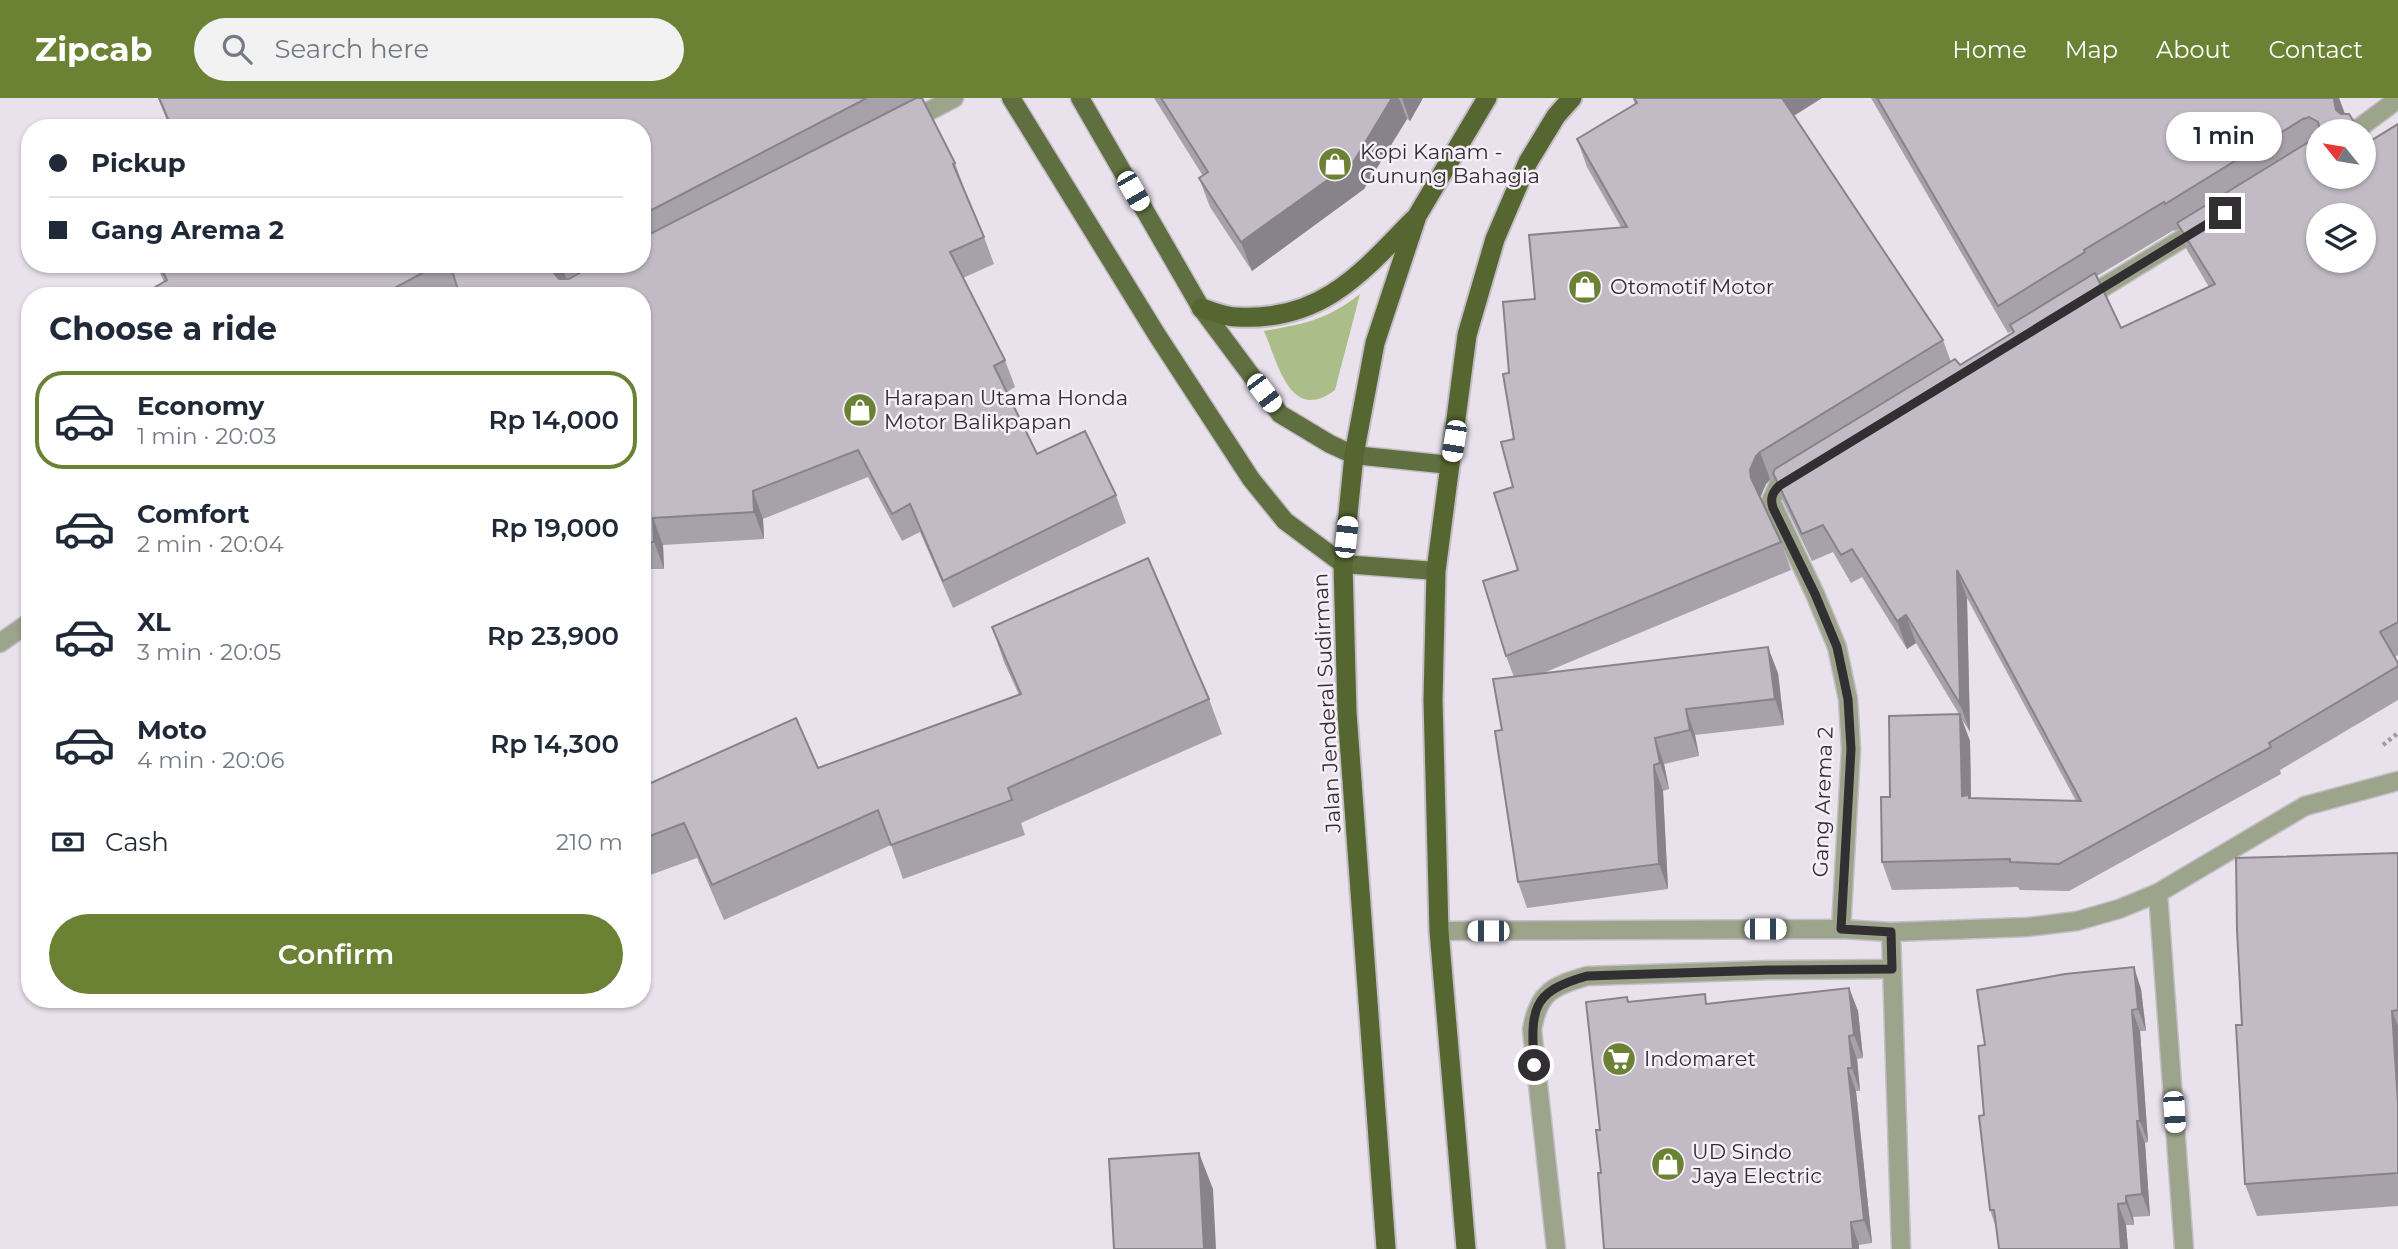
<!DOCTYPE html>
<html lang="en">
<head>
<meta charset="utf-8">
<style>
	body { margin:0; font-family:Montserrat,sans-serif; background:#f2f2f3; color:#1f2937; height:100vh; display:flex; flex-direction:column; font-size:26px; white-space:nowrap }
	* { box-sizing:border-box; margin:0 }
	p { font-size:23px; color:#747a83 }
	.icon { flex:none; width:38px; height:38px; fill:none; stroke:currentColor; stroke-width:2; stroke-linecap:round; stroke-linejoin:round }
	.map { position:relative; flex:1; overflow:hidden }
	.sheet { position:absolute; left:21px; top:189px; width:630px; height:721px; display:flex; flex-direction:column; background:#fff; border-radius:28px; box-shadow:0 2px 5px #0004 }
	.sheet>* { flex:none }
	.guide { position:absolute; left:21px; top:21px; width:630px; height:154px; border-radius:28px; box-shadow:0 2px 5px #0004; display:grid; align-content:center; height:154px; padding:0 28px; background:#fff }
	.needle { width:46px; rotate:300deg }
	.buttons { position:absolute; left:2306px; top:21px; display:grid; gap:14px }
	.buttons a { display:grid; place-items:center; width:70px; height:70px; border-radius:50%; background:#fff; box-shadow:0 2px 5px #0004; font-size:35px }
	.end { position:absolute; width:32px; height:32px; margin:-16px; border:9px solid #322f33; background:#fff; box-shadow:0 0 0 4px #fff }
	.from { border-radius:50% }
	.bubble { position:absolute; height:49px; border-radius:24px; background:#fff; box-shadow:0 2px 5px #0004; font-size:23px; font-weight:600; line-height:49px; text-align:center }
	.car { position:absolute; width:21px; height:42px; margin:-21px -10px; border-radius:9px; box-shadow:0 0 5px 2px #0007; background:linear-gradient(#fff 24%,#345 0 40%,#fff 0 76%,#345 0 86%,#fff 0) }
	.guide b { display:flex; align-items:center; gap:24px; height:66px; font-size:26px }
	.guide b+b { border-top:2px solid #e0e1e3 }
	.guide i { width:18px; height:18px; background:#1f2937 }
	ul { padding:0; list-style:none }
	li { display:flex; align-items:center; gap:21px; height:98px; margin:0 14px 10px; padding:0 14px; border:4px solid transparent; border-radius:28px }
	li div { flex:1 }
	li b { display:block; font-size:26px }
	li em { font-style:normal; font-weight:600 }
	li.on { border-color:#6b8234 }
	li>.icon { width:63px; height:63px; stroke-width:1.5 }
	h2 { padding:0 28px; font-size:32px; line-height:84px }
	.pay { display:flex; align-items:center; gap:18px; height:77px; padding:0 28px; font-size:26px }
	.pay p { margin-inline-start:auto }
	.button { display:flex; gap:14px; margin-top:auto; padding:14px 28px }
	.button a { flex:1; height:80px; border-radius:42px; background:#6b8234; color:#fff; font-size:28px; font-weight:600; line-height:80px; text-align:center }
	header { display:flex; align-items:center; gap:42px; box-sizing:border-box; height:98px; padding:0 35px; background:#6b8234; color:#fff }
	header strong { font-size:33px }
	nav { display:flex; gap:38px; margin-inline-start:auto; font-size:24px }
	.search { width:490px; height:63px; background:#f2f2f3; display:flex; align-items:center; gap:18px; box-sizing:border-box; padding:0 24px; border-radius:38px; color:#747a83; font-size:26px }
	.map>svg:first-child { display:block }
	.green { fill:#abbd89 }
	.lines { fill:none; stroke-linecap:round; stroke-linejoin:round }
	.service-casing { stroke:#c4bec7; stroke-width:21 }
	.minor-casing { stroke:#c4bec7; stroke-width:21 }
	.primary-casing { stroke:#c4bec7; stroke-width:21 }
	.trunk-casing { stroke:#c4bec7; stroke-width:23 }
	.path { stroke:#a29da4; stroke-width:4.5; stroke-dasharray:3.5 3.5; stroke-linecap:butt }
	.service { stroke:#9ca58b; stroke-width:18 }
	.minor { stroke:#9ca58b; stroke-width:18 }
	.primary { stroke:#606f3f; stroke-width:18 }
	.trunk { stroke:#566630; stroke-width:19 }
	.wall { fill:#a7a1a9; fill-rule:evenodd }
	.shaded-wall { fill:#88838a }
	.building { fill:#c2bbc5; stroke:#88838a; stroke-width:2; fill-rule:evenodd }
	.route { stroke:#322f33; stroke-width:9 }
	.labels { text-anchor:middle; stroke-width:5; stroke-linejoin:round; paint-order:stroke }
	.poi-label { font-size:21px; fill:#322f33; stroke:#f6eff9; text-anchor:start }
	.street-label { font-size:21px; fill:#322f33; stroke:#f6eff9 }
</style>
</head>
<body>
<header>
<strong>Zipcab</strong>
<div class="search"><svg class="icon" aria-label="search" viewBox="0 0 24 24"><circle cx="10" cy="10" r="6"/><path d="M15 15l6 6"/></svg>Search here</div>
<nav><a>Home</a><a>Map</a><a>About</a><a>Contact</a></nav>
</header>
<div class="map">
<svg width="2398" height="1151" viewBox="0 0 2398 1151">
	<rect width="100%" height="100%" fill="#e9e2ec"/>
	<path class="green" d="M1360 196 1335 292C1290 326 1278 265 1264 233 1304 226 1327 222 1360 196Z"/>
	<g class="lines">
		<g class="service-casing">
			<g id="service">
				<path d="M2158 795 2305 708"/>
				<path d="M1439 833 1841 831 1891 834 2028 829 2077 823 2119 811 2158 795 2184 1151"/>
				<path d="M1891 834 1901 1151"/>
				<path d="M1556 1151 1532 932C1538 894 1553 888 1587 878L1770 872 1892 871"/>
			</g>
		</g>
		<g class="minor-casing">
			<g id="minor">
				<path d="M910 23 954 0"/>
				<path d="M2355 33 2398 1"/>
				<path d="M2084 201 2203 128"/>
				<path d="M1797 377 1778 388 1771 403 1815 496 1837 549 1848 601 1851 651 1841 831"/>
				<path d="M0 545 30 524"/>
				<path d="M2305 708 2398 683"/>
			</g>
		</g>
		<g class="primary-casing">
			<g id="primary">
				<path d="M1011 0 1157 237 1251 381 1285 423 1343 466 1436 473"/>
				<path d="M1080 0 1201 210 1280 316 1330 346 1354 357 1450 367"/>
			</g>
		</g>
		<g class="trunk-casing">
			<g id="trunk">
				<path d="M1201 210C1212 213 1225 219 1237 219 1320 224 1361 176 1413 122"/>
				<path d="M1386 1151 1347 614 1343 466 1354 357 1375 245 1417 118 1487 0"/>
				<path d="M1466 1151 1439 833 1433 602 1436 473 1467 237 1495 141 1528 64 1556 18 1572 0"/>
			</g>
		</g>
		<path class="path" d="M2383 647 2398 635"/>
		<use href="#service" class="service"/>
		<use href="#minor" class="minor"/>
		<use href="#primary" class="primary"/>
		<use href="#trunk" class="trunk"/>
	</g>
	<g class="wall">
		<path d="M158 0H922L955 65 965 93H964L984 139 994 166 963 180 1005 262 1015 289 1007 294 1037 356 1116 397 1126 425 953 510 920 434 902 443 868 379 763 421 764 441 663 447 664 471H642V198L457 189 441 198H140L164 184 156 166H642V30H170Z"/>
		<path d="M1154 0H1423L1410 23 1407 21 1364 91 1252 173 1210 109 1199 80 1203 78Z"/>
		<path d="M1633 0H1822L1794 18 1943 242 1951 264 1960 267 2012 234V233L2008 235 1871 0H2339L2345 16 2367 45 2398 26V557L2395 559 2398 565V602L2280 672 2281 676 2069 793 2020 792 2018 789 1892 792 1882 764 1890 699 1959 616 1916 545 1907 551 1862 479 1851 485 1833 454 1812 463 1783 403 1775 379 1766 386 1760 401 1781 444 1791 472 1541 576 1778 575 1784 627 1695 637 1699 658 1664 666 1669 691 1663 693 1668 791 1527 810 1518 784 1502 632 1514 579 1506 558 1518 472 1513 389 1514 341 1509 275 1535 201 1621 129 1587 69 1577 41 1635 6ZM2179 131 2187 152 2209 189 2121 230 2097 178 2174 132 2175 133ZM1967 500 2076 703 1971 700 1970 643 1961 620 1970 634Z"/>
		<path d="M992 529 1209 601 1222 636 1021 725 1025 737 903 781 891 747 724 822 697 760 642 780V689L818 670 1019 597 1004 564Z"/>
		<path d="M2398 755V1108L2257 1118 2245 1086 2242 927Z"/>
		<path d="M1849 890 1858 913 1863 960 1857 961 1860 993H1856L1872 1145 1859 1147V1151H1604L1600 1032 1627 899 1629 904 1709 906Z"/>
		<path d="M2141 891 2146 933H2140L2148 1044 2145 1045 2150 1118 2133 1119 2134 1127H2126L2128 1151H1999L1996 1129 1990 1112 1984 1017 1985 947Z"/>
	</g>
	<g class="shaded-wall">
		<path d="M1392 0H1399L1407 21 1364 91 1252 173 1241 144Z"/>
		<path d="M1402 0H1423L1410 23Z"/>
		<path d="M1781 0H1822L1788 21Z"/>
		<path d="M2336 0H2339L2348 24 2336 12 2334 2Z"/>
		<path d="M554 166H561L569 188 564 193 554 175Z"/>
		<path d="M1760 354 1770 381 1766 386 1760 399 1761 407 1751 380 1750 372 1756 358Z"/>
		<path d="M753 393 763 421 764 441 754 414Z"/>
		<path d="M653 420 663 447 664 471 654 444Z"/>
		<path d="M1957 472 1967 500 1970 634 1960 606Z"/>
		<path d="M1906 517 1916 545 1907 551 1897 523Z"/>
		<path d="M1768 549 1778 575 1784 627 1775 601Z"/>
		<path d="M1686 611 1695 637 1699 658 1690 632Z"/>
		<path d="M1960 616 1970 643 1971 702 1962 698Z"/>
		<path d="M1655 640 1664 666 1669 691 1660 665Z"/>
		<path d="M1654 667 1663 693 1668 791 1659 766Z"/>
		<path d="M2134 869 2141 891 2146 933 2138 911Z"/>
		<path d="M1849 890 1858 913 1863 960 1854 937Z"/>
		<path d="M2132 912 2140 933 2148 1044 2140 1023Z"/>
		<path d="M2392 913 2398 928V1005Z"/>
		<path d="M1849 938 1857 961 1860 993 1852 970Z"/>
		<path d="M1848 970 1856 993 1872 1145 1864 1122Z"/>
		<path d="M2137 1023 2145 1045 2150 1118 2142 1096Z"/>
		<path d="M1199 1055 1213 1091 1216 1151H1204Z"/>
		<path d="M2126 1098 2133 1119 2134 1127 2126 1105Z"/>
		<path d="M2118 1106 2126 1127 2128 1151H2121Z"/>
		<path d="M1851 1124 1859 1147V1151H1853Z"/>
	</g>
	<g class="building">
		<path d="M159 0H867L642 117V30H172Z"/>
		<path d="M916 0H922L955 65 953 66 984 139 950 154 1005 262 994 268 1037 356 1085 333 1116 397 943 483 910 406 892 416 858 352 753 393 754 414 653 420 654 444H642V198H460L450 166H554V175L559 181H569L595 166H642V140Z"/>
		<path d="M1161 0H1392L1354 63 1241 144 1199 80 1208 74Z"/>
		<path d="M1634 0H1782L1943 242 1760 354 1756 358 1750 372 1751 380 1781 444 1506 558 1483 483 1518 472 1494 395 1513 389 1501 344 1514 341 1503 276 1509 275 1503 204 1535 201 1529 137 1627 129 1577 41 1637 5Z"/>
		<path d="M1877 0H2336L2334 2 2336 12 2341 16H2349L2360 33H2319L2320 31 2318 24 2309 19 2303 21 2165 106 2164 104 2084 152 2085 154 1998 208Z"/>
		<path d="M2398 26V524L2380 534 2398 565V568L2269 645 2271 649 2059 766 2010 764V761L1882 764 1881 699H1890L1889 618 1960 616 1962 698 1969 697V700L2081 703 1957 472 1960 606 1906 517 1897 523 1852 451 1841 457 1823 427 1802 436 1773 375 1775 371 1955 261 1960 267 2014 234 2010 227 2095 175 2121 230 2215 186 2177 125 2315 40 2319 34V79H2364V40L2367 45ZM2319 117H2364V163H2319Z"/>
		<path d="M159 166H439L380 198H140L167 182Z"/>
		<path d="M1148 460 1209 601 1008 690 1012 702 891 747 878 712 712 787 684 725 642 741V689L796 620 818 670 1021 596 992 529Z"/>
		<path d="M1768 549 1775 601 1686 611 1690 632 1655 640 1660 665 1654 667 1659 766 1518 784 1495 633 1502 632 1493 581Z"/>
		<path d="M2398 755V912L2392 913 2398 1005V1075L2245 1086 2236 927H2242L2237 832 2236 760Z"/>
		<path d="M2134 869 2138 911 2132 912 2140 1023H2137L2142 1096 2126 1098V1105L2118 1106 2121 1151H1999L1994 1112H1990L1979 1018 1984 1017 1978 948 1985 947 1977 892 2065 876Z"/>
		<path d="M1849 890 1854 937 1849 938 1852 970H1848L1864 1122 1851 1124 1853 1151H1604L1598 1075H1601L1596 1032H1600L1586 904 1627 899 1628 904 1705 896 1706 906Z"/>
		<path d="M1199 1055 1204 1151H1114L1109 1061Z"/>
	</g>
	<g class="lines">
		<path class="route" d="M1534 967C1531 912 1530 894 1587 878L1770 872 1892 871 1891 834 1841 831 1851 651 1848 601 1837 549 1815 496 1773 410C1770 401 1772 395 1779 388L2225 115"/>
	</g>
	<defs>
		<g id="shop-disc" transform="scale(1.75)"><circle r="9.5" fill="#6b8234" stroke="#f6eff9"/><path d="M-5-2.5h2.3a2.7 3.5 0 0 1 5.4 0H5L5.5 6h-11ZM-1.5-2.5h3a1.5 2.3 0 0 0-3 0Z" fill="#fff"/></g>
		<g id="supermarket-disc" transform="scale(1.75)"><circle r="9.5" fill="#6b8234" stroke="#f6eff9"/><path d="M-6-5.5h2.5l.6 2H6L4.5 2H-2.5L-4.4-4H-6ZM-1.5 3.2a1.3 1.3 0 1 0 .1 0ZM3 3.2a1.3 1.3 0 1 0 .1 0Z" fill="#fff"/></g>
	</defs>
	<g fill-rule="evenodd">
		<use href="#shop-disc" x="1335" y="66"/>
		<use href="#shop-disc" x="1585" y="189"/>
		<use href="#shop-disc" x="860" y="312"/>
		<use href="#supermarket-disc" x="1619" y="961"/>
		<use href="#shop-disc" x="1668" y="1066"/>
	</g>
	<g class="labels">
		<g class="poi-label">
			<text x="1360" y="61">Kopi Kanam -<tspan x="1360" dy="24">Gunung Bahagia</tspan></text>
			<text x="1610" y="196">Otomotif Motor</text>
			<text x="884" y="307">Harapan Utama Honda<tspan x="884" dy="24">Motor Balikpapan</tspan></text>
			<text x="1644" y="968">Indomaret</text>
			<text x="1692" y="1061">UD Sindo<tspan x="1692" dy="24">Jaya Electric</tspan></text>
		</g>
		<g class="street-label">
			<text transform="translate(1327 605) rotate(-93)" y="7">Jalan Jenderal Sudirman</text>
			<text transform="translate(1823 704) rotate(-88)" y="7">Gang Arema 2</text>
		</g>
	</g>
</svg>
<div class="buttons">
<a><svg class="needle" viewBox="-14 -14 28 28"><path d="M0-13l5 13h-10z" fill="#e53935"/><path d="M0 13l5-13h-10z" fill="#747a83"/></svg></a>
<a><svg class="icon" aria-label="layers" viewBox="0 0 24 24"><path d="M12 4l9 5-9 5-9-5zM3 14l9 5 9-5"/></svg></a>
</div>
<i class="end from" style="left:1534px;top:967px"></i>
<i class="end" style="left:2225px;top:115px"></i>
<div class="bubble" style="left:2166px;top:14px;width:116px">1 min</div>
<i class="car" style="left:1133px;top:93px;rotate:150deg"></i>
<i class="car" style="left:1264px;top:295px;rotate:143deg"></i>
<i class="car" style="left:1454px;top:343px;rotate:189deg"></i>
<i class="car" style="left:1346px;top:439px;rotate:6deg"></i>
<i class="car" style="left:1765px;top:831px;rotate:90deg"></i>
<i class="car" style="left:1488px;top:833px;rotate:270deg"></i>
<i class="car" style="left:2174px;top:1014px;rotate:176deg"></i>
<div class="guide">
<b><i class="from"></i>Pickup</b>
<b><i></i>Gang Arema 2</b>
</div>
<section class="sheet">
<h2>Choose a ride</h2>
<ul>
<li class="on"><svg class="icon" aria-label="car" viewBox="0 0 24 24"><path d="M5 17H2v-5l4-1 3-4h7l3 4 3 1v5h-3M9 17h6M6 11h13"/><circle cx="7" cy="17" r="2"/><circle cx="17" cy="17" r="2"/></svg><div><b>Economy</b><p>1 min · 20:03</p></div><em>Rp 14,000</em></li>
<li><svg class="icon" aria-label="car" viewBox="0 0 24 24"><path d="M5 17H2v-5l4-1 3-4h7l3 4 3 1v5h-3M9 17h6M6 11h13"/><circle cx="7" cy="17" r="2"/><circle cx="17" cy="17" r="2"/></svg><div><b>Comfort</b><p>2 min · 20:04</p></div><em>Rp 19,000</em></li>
<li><svg class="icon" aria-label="car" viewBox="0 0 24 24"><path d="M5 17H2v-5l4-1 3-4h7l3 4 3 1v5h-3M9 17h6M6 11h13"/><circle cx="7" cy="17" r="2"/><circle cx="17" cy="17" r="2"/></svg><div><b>XL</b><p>3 min · 20:05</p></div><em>Rp 23,900</em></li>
<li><svg class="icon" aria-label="car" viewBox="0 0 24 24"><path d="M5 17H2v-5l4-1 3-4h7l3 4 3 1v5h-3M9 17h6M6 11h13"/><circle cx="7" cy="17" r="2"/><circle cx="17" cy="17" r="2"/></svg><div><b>Moto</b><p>4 min · 20:06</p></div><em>Rp 14,300</em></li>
</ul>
<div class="pay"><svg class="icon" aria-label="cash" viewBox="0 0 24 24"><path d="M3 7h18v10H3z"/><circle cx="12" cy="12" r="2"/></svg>Cash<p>210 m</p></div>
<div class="button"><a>Confirm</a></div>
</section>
</div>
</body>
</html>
